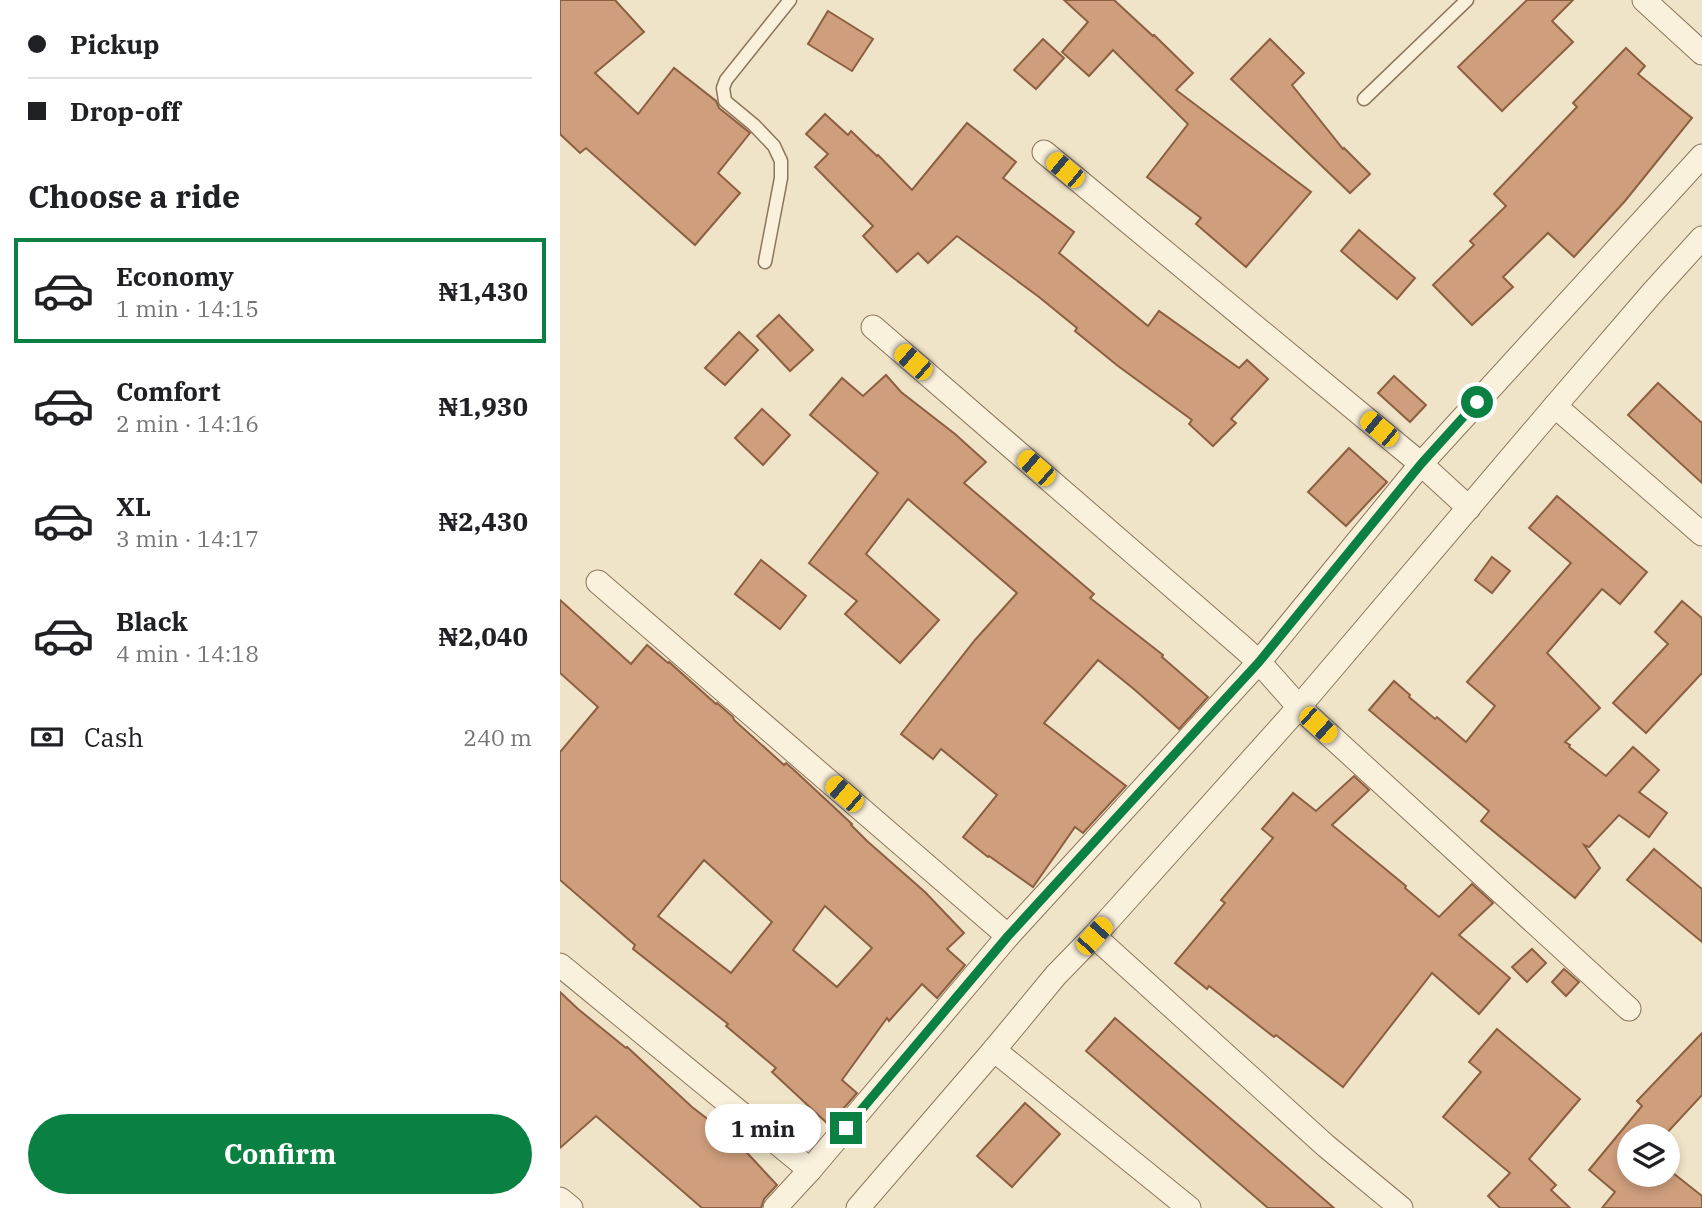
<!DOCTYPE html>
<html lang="en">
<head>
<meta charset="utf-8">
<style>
	body { margin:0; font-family:"IBM Plex Serif",serif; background:#f2f2f2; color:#202124; height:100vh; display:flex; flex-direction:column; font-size:26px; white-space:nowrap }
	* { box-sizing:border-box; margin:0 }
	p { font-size:23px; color:#757577 }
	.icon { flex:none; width:38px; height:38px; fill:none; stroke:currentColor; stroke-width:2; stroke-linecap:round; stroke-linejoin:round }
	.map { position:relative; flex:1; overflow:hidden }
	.details { display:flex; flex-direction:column; background:#fff; width:560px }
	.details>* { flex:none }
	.hud { display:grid; align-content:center; height:154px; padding:0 28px; background:#fff }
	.controls { position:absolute; left:1057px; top:1124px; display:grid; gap:14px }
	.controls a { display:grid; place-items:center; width:63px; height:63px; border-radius:50%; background:#fff; box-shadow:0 4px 10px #0003; font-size:35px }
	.end { position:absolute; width:32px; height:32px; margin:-16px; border:9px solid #0b8043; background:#fff; box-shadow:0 0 0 4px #fff }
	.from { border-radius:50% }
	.bubble { position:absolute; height:49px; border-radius:24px; background:#fff; box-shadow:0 4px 10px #0003; font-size:23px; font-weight:800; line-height:49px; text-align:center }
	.car { position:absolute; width:21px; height:42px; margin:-21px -10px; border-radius:9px; box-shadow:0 0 5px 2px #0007; background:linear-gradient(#f5c518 24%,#345 0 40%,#f5c518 0 76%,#345 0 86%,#f5c518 0) }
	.hud b { display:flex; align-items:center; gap:24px; height:66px; font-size:26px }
	.hud b+b { border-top:2px solid #e0e0e0 }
	.hud i { width:18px; height:18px; background:#202124 }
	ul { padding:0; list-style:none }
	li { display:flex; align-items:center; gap:21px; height:105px; margin:0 14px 10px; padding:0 14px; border:4px solid transparent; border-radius:0px }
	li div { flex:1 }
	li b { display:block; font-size:26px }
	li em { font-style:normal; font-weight:800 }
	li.selected { border-color:#0b8043 }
	li>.icon { width:63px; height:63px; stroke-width:1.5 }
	h2 { padding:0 28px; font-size:32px; line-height:84px }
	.pay { display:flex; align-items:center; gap:18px; height:77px; padding:0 28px; font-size:26px }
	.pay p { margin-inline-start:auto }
	.button { display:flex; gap:14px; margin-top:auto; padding:14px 28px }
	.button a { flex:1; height:80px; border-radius:42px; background:#0b8043; color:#fff; font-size:28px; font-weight:800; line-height:80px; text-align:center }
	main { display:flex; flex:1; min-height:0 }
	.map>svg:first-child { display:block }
	.building { fill:#cf9f7d; stroke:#8d5f41; stroke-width:2; fill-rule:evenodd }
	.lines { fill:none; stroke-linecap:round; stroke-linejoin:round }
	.service-casing { stroke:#8d765c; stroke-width:15 }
	.minor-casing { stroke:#8d765c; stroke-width:25 }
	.service { stroke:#faf1dc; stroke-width:12 }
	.minor { stroke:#faf1dc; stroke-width:23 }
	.route { stroke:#0b8043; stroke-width:9 }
</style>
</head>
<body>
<main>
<section class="details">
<div class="hud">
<b><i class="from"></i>Pickup</b>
<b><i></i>Drop-off</b>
</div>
<h2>Choose a ride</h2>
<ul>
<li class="selected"><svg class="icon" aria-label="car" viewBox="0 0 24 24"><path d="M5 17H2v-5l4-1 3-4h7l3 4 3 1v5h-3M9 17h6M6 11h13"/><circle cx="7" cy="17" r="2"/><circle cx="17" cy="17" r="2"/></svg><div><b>Economy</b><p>1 min · 14:15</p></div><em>₦1,430</em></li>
<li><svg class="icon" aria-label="car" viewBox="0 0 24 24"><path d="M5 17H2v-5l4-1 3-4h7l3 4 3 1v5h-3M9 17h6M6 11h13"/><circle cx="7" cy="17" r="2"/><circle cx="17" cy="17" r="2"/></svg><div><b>Comfort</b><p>2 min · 14:16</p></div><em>₦1,930</em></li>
<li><svg class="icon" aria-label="car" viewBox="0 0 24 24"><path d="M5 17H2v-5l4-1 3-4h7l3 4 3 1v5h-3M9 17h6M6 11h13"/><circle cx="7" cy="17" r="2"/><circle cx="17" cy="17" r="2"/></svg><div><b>XL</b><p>3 min · 14:17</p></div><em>₦2,430</em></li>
<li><svg class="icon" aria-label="car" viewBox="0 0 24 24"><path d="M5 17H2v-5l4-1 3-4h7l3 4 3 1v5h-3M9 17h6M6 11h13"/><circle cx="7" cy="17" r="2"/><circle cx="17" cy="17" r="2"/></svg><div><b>Black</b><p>4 min · 14:18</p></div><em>₦2,040</em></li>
</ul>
<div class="pay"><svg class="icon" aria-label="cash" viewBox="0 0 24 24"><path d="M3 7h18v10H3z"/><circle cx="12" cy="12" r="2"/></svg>Cash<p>240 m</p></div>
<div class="button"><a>Confirm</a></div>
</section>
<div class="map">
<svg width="1142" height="1208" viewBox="0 0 1142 1208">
	<rect width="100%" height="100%" fill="#f0e4c8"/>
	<g class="building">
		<path d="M0 0H55L84 32 35 73 78 114 114 68 156 101 159 108 190 133 158 173 180 193 135 245 26 148 20 153 0 134Z"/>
		<path d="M504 0H554L593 36 594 35 633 73 616 90 751 192 686 267 636 224 641 218 587 177 628 124 553 50 529 76 502 52 528 22Z"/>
		<path d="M967 0H1013L992 21 1013 42 942 111 898 67Z"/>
		<path d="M268 11 313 39 292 71 248 44Z"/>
		<path d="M483 39 504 58 476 89 454 70Z"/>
		<path d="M710 39 744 73 732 85 783 149 784 148 810 174 790 193 671 79Z"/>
		<path d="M1066 48 1085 66 1078 74 1132 118 1065 201 1014 257 988 233 943 277 953 287 912 325 873 285 914 245 910 241 946 206 934 194 1017 107 1013 103Z"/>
		<path d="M265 114 288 135 291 131 317 156 318 155 352 190 407 123 456 162 443 178 514 232 499 253 588 326 599 311 679 368 687 360 708 379 671 419 676 423 653 446 629 424 632 420 558 366 515 331 517 328 479 297 397 236 368 263 358 253 337 272 303 236 313 226 255 167 268 154 246 134Z"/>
		<path d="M799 230 855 278 837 299 781 251Z"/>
		<path d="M219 315 253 350 230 371 197 336Z"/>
		<path d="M179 332 198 350 165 385 145 368Z"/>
		<path d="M326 375 341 392 395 434 426 462 404 483 534 594 530 598 603 655 602 657 648 697 619 729 575 690 538 660 484 723 566 786 523 833 515 827 473 887 429 856 428 857 403 837 437 795 381 749 373 759 341 734 415 640 457 593 348 499 306 554 379 620 340 663 285 614 297 601 249 563 318 473 250 415 282 378 303 396Z"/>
		<path d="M834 376 866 405 850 422 818 393Z"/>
		<path d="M1098 383 1142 423V483L1068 415Z"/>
		<path d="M202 409 230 435 203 465 175 438Z"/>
		<path d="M789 448 827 482 786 526 748 492Z"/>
		<path d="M997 496 1087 572 1060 604 1042 589 987 653 1040 708 1005 742 1010 745 1009 747 1046 776 1073 747 1099 770 1079 792 1107 813 1089 837 1059 815 1029 847 1024 845 1040 868 1015 898 921 821 929 811 809 710 834 681 850 695 849 697 875 719 877 717 906 742 935 706 907 682 1011 563 969 528Z"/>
		<path d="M932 557 950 571 932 593 915 580Z"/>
		<path d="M201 560 246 596 220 629 175 594Z"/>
		<path d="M0 600 71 664 87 645 108 663 109 662 156 704 157 703 173 717 174 720 224 765 226 763 234 770 292 824 291 825 307 841 365 892 404 933 387 949 405 965 377 998 362 984 329 1021 327 1018 282 1080 297 1093 269 1125 212 1072 216 1068 166 1026 168 1024 73 949 75 945 0 880V752L38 707 0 673ZM144 860 212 922 171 973 98 916ZM265 906 312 948 277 987 233 950Z"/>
		<path d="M1122 601 1142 618V673L1086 733 1053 703 1108 644 1095 632Z"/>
		<path d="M794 776 809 790 772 825 846 886 845 888 879 917 912 884 933 903 899 935 950 978 919 1014 872 973 783 1087 716 1035 714 1037 649 986 647 989 615 963 665 903 661 900 713 838 702 829 733 793 756 811Z"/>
		<path d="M1094 849 1142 889V942L1067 880Z"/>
		<path d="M972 949 986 963 967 982 952 967Z"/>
		<path d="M1004 969 1019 982 1006 996 992 982Z"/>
		<path d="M0 992 18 1009 66 1048 67 1047 132 1107 158 1127 161 1125 217 1185 204 1199 201 1208H142L36 1116 0 1148Z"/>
		<path d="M555 1018 774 1208H708L526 1051Z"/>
		<path d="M937 1029 1020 1099 969 1159 996 1185 991 1190 1010 1208H940L928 1196 950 1173 883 1117 921 1072 909 1062Z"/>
		<path d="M1142 1033V1095L1104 1136H1069V1174H1108V1169L1142 1196V1208H1042L1055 1192 1029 1170 1082 1106 1077 1101Z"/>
		<path d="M465 1103 500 1134 452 1187 417 1156Z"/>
	</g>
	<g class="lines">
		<g class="service-casing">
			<g id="service">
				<path d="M804 99 907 0"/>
				<path d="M205 262 221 178V161L214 146 194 125 165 101 163 88 166 80 230 0"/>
			</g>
		</g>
		<g class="minor-casing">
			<g id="minor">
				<path d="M1084 0 1142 53"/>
				<path d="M484 152 861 464 909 508"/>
				<path d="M313 327 680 645 699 662 739 707 1069 1009"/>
				<path d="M995 406 1142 534"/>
				<path d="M38 582 448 936"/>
				<path d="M534 936 766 1146 841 1208"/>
				<path d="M0 965 250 1170"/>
				<path d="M434 1050 629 1208"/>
				<path d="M0 1199 11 1208"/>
				<path d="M215 1208 250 1170 448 936 699 662 861 464 1142 156"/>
				<path d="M298 1208 434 1050 496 975 534 936 739 707 995 406 1093 292 1142 238"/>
			</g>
		</g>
		<use href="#service" class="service"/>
		<use href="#minor" class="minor"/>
	</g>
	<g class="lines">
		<path class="route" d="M286 1128 448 936 699 662 861 464 917 402"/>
	</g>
</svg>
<div class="controls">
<a><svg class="icon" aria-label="layers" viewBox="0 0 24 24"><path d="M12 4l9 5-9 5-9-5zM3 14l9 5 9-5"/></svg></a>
</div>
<i class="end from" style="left:917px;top:402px"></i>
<i class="end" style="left:286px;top:1128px"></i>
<div class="bubble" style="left:145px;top:1104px;width:116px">1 min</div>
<i class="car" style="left:505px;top:170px;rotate:310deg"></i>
<i class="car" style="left:353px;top:362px;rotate:311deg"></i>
<i class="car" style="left:819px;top:429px;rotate:310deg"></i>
<i class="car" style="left:476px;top:468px;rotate:311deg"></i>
<i class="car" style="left:758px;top:725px;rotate:132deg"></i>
<i class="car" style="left:284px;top:794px;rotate:311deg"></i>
<i class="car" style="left:534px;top:936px;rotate:42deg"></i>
</div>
</main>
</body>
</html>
